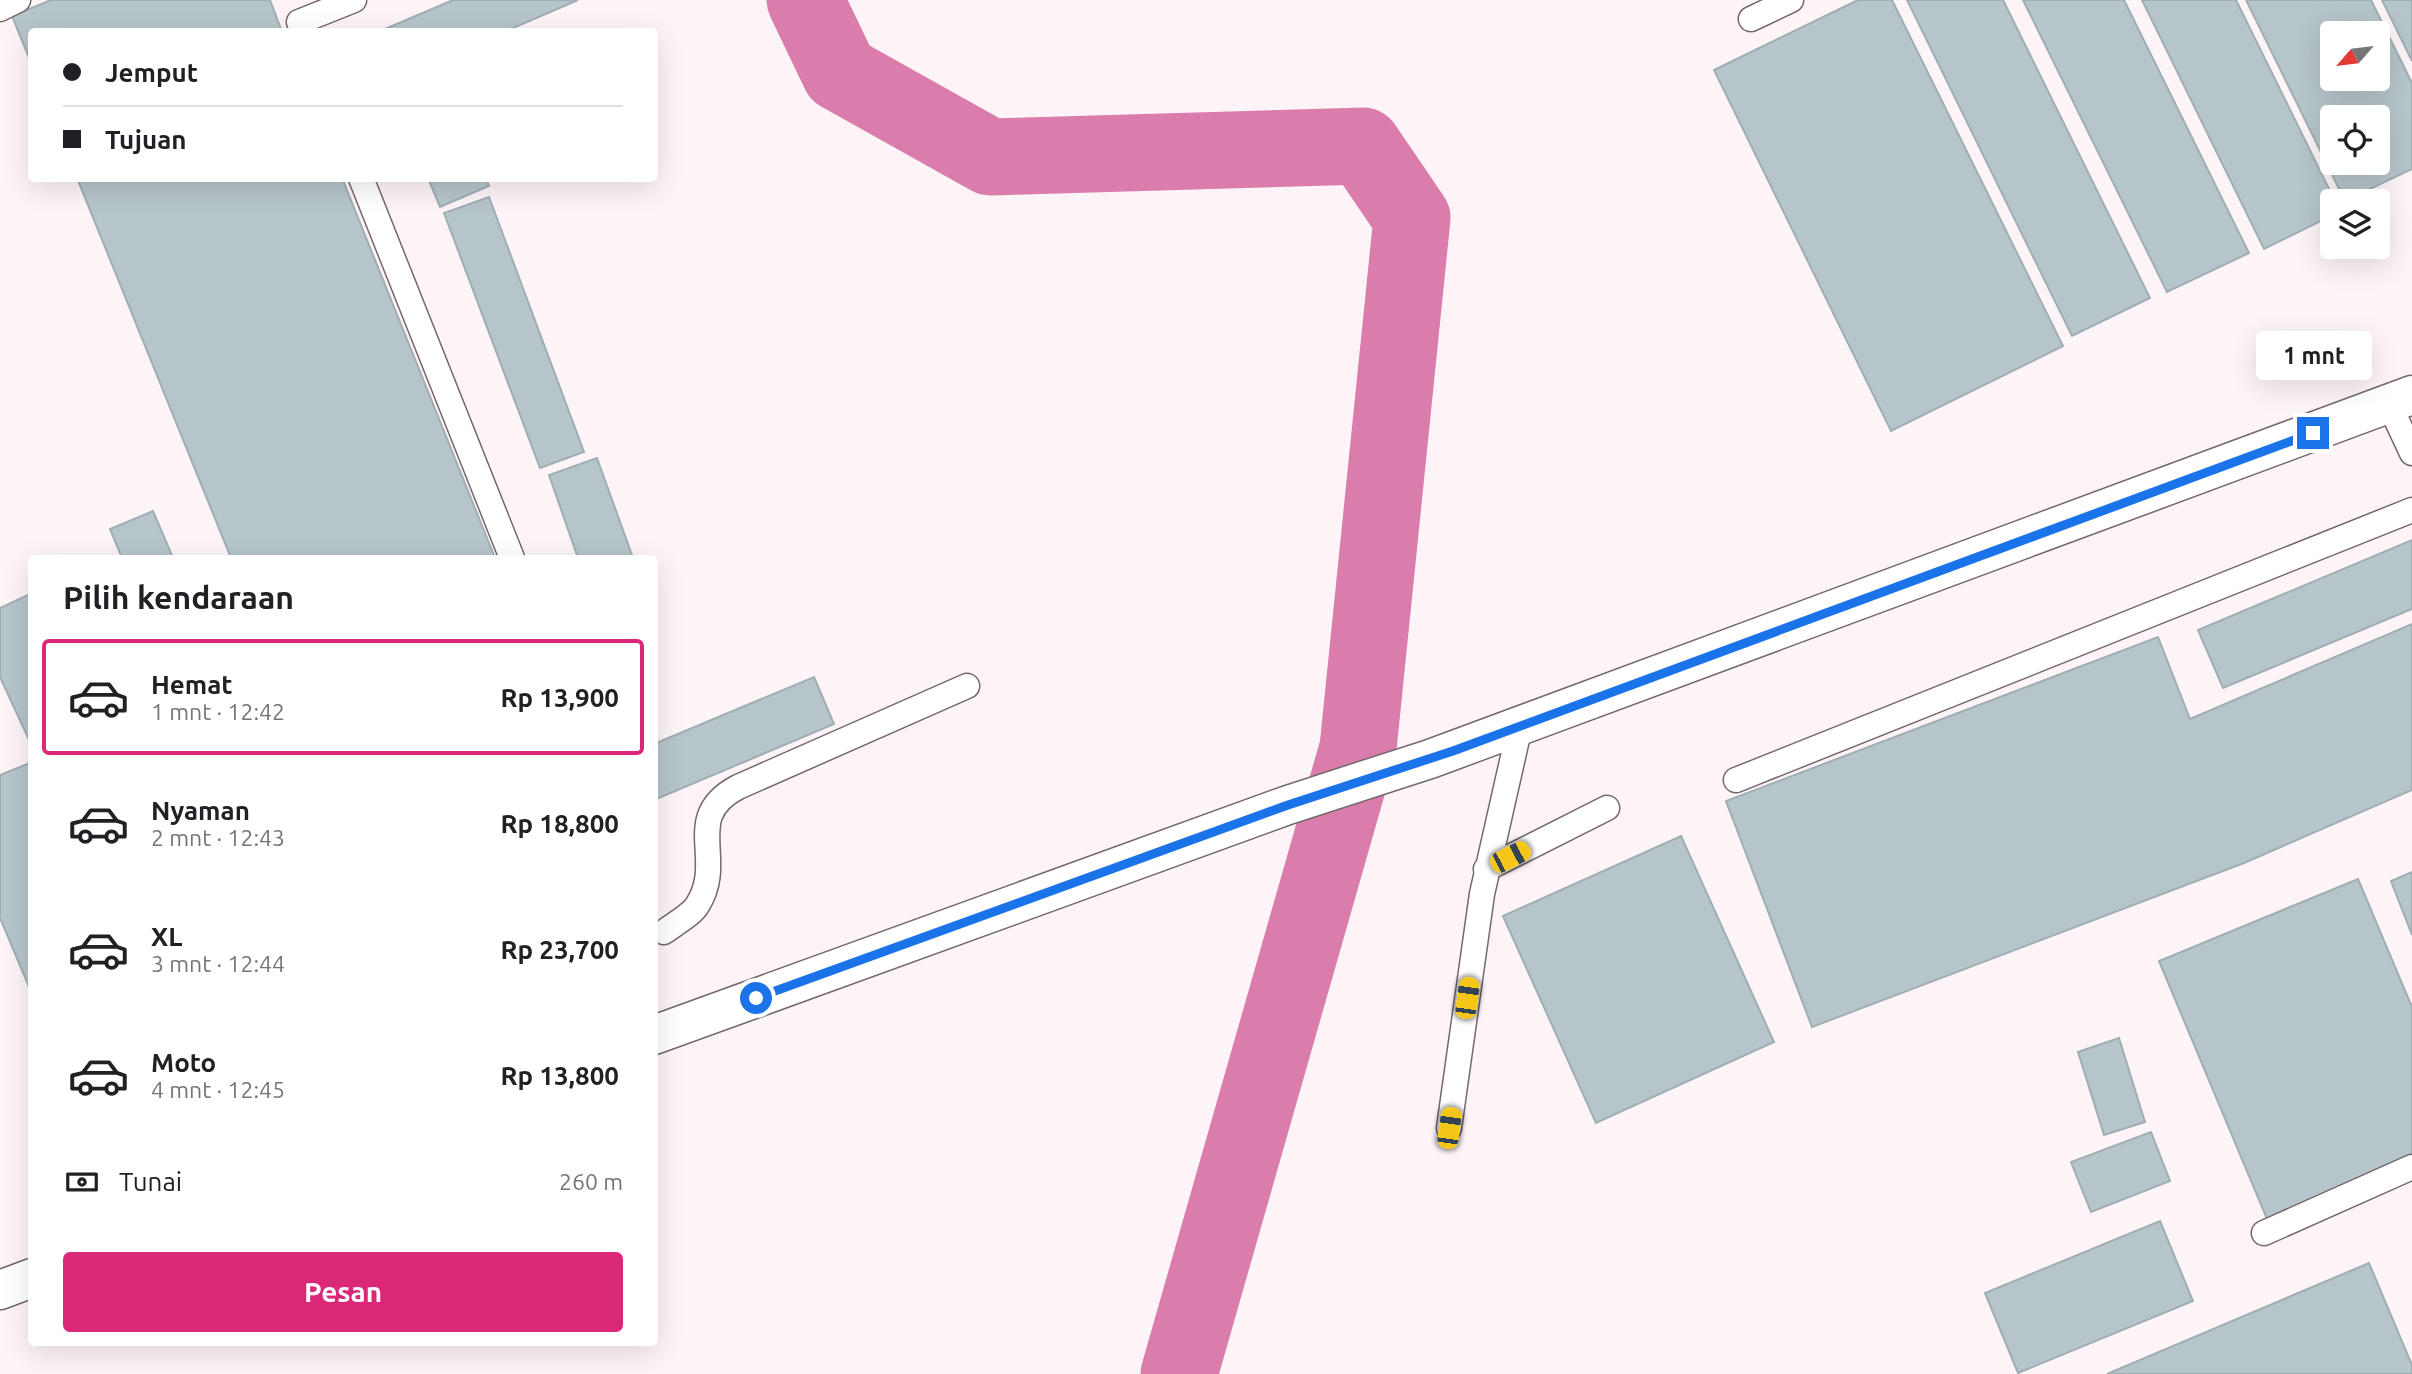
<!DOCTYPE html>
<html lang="id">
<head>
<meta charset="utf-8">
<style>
	body { margin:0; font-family:Ubuntu,sans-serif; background:#f2f2f2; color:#202124; height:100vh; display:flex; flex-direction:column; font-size:26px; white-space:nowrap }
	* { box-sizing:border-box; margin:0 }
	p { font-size:23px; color:#757577 }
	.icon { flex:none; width:38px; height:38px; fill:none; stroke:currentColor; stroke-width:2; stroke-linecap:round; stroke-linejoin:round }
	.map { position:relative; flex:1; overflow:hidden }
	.panel { position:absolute; left:28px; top:555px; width:630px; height:791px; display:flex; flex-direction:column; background:#fff; border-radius:7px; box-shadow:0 7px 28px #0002 }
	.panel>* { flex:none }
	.guide { position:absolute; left:28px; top:28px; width:630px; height:154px; border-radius:7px; box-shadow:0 7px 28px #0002; display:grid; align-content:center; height:154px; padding:0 35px; background:#fff }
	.needle { width:46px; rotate:242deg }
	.buttons { position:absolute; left:2320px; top:21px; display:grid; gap:14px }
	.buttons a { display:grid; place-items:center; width:70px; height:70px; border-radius:7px; background:#fff; box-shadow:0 7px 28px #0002; font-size:35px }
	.end { position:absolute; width:32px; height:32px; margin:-16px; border:9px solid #1a73e8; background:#fff; box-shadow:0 0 0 4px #fff }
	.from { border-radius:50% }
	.bubble { position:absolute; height:49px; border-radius:7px; background:#fff; box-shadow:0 7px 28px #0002; font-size:23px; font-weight:700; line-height:49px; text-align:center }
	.car { position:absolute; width:21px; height:42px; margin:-21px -10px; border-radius:9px; box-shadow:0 0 5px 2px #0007; background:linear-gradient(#f5c518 24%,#345 0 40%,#f5c518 0 76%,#345 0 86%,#f5c518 0) }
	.guide b { display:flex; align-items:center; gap:24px; height:66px; font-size:26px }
	.guide b+b { border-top:2px solid #e0e0e0 }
	.guide i { width:18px; height:18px; background:#202124 }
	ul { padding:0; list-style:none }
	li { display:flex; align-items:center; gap:21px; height:116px; margin:0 14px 10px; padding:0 21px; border:4px solid transparent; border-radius:7px }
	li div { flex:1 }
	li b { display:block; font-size:26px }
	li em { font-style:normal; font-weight:700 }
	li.selected { border-color:#db2777 }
	li>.icon { width:63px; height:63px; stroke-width:1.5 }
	h2 { padding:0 35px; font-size:32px; line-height:84px }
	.pay { display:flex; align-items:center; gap:18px; height:77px; padding:0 35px; font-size:26px }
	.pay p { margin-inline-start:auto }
	.action { display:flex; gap:14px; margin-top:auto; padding:14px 35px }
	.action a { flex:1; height:80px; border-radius:7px; background:#db2777; color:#fff; font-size:28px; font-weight:700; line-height:80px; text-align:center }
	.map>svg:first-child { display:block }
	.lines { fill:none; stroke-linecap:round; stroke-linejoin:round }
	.river { stroke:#da7dac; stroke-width:77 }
	.building { fill:#b6c5ca; stroke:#9faeb3; stroke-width:2; fill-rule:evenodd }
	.service-casing { stroke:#75686d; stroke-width:27 }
	.minor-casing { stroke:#75686d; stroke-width:41 }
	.service { stroke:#fff; stroke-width:24 }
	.minor { stroke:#fff; stroke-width:38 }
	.route { stroke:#1a73e8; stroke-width:9 }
</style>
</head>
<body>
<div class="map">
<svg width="2412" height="1374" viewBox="0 0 2412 1374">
	<rect width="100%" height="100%" fill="#fdf4f8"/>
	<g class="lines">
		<path class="river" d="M805 0 840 73 990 157 1363 146 1412 218 1358 748 1179 1374"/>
	</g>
	<g class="building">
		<path d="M51 0H270L282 32H32V65L12 16Z"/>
		<path d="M453 0H578L504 32H378Z"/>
		<path d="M1858 0H1892L2063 346 1891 431 1714 70Z"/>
		<path d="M1907 0H2003L2150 298 2072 336Z"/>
		<path d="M2023 0H2124L2249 253 2167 292Z"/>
		<path d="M2142 0H2236L2335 201H2333V215L2264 249Z"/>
		<path d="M2246 0H2371L2412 83V169L2345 201ZM2333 33H2378V79H2333ZM2333 117H2378V163H2333Z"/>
		<path d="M2382 0H2412V61Z"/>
		<path d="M77 178H342L495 558H231Z"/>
		<path d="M428 178H486L489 186 440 207Z"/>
		<path d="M489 197 584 452 540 468 444 213Z"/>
		<path d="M597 458 633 558H578L549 475Z"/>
		<path d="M153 511 173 558H122L110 529Z"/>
		<path d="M2412 540V609L2223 688 2198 630Z"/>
		<path d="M32 593V742H30L0 677V608Z"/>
		<path d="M2412 624V790L2244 863 1812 1027 1726 801 2158 637 2190 719Z"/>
		<path d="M814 677 834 724 654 800V744Z"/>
		<path d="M32 762V994L0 918V775Z"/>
		<path d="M1681 836 1774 1042 1596 1123 1503 916Z"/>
		<path d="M2412 872V935L2391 881Z"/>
		<path d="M2358 879 2412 1007V1158L2267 1219 2159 961Z"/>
		<path d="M2119 1038 2145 1122 2104 1135 2078 1052Z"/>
		<path d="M2151 1132 2170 1181 2091 1212 2071 1162Z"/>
		<path d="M2160 1221 2193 1301 2018 1373 1985 1293Z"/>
		<path d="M2369 1263 2412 1365V1374H2107Z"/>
	</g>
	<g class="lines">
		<g class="service-casing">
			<g id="service">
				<path d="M0 9 18 0"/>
				<path d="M1751 19 1791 0"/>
				<path d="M299 22 354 0"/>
				<path d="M361 178 512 558"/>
				<path d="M2389 404 2412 453"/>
				<path d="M1736 780 2412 510"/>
				<path d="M1486 869 1607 808"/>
				<path d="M664 932C674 924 692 915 698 904 726 859 681 817 738 787L967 686"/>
				<path d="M1449 1128 1482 894 1520 726"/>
				<path d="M2264 1233 2412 1167"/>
			</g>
		</g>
		<g class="minor-casing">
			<g id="minor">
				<path d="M654 1035 1288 805 1430 759 2412 395"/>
				<path d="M0 1290 32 1278"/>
			</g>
		</g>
		<use href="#service" class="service"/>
		<use href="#minor" class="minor"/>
	</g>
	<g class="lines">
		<path class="route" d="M756 998 1288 805 1453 751 2313 433"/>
	</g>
</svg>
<div class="buttons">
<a><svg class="needle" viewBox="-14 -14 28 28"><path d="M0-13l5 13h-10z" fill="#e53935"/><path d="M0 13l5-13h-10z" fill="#757577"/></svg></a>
<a><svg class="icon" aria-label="locate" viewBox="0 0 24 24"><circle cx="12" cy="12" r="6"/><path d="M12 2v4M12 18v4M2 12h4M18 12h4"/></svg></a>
<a><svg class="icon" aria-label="layers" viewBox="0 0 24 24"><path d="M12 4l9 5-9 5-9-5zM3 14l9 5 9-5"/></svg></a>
</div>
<i class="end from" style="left:756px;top:998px"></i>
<i class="end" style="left:2313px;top:433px"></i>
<div class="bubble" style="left:2256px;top:331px;width:116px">1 mnt</div>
<i class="car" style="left:1510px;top:857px;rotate:63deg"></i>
<i class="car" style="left:1467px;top:998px;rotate:8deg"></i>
<i class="car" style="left:1449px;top:1128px;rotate:8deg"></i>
<div class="guide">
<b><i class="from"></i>Jemput</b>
<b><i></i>Tujuan</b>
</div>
<section class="panel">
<h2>Pilih kendaraan</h2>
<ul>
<li class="selected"><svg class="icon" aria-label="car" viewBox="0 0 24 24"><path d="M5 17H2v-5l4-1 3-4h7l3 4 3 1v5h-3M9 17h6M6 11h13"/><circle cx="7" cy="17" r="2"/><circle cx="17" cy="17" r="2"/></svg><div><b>Hemat</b><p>1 mnt · 12:42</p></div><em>Rp 13,900</em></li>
<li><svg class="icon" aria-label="car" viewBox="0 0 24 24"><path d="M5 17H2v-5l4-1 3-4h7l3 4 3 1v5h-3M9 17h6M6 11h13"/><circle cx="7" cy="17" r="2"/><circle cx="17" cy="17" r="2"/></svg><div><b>Nyaman</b><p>2 mnt · 12:43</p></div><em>Rp 18,800</em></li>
<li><svg class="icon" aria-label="car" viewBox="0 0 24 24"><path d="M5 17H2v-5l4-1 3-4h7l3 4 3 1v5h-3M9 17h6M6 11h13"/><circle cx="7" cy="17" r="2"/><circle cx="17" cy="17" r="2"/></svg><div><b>XL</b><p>3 mnt · 12:44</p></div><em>Rp 23,700</em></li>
<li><svg class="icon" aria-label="car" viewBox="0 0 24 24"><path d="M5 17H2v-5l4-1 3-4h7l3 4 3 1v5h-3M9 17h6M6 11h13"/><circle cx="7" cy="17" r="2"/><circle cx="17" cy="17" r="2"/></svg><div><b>Moto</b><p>4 mnt · 12:45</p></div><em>Rp 13,800</em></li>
</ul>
<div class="pay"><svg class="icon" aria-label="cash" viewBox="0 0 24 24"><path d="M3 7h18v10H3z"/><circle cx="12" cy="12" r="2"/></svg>Tunai<p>260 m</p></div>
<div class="action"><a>Pesan</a></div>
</section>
</div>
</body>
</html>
